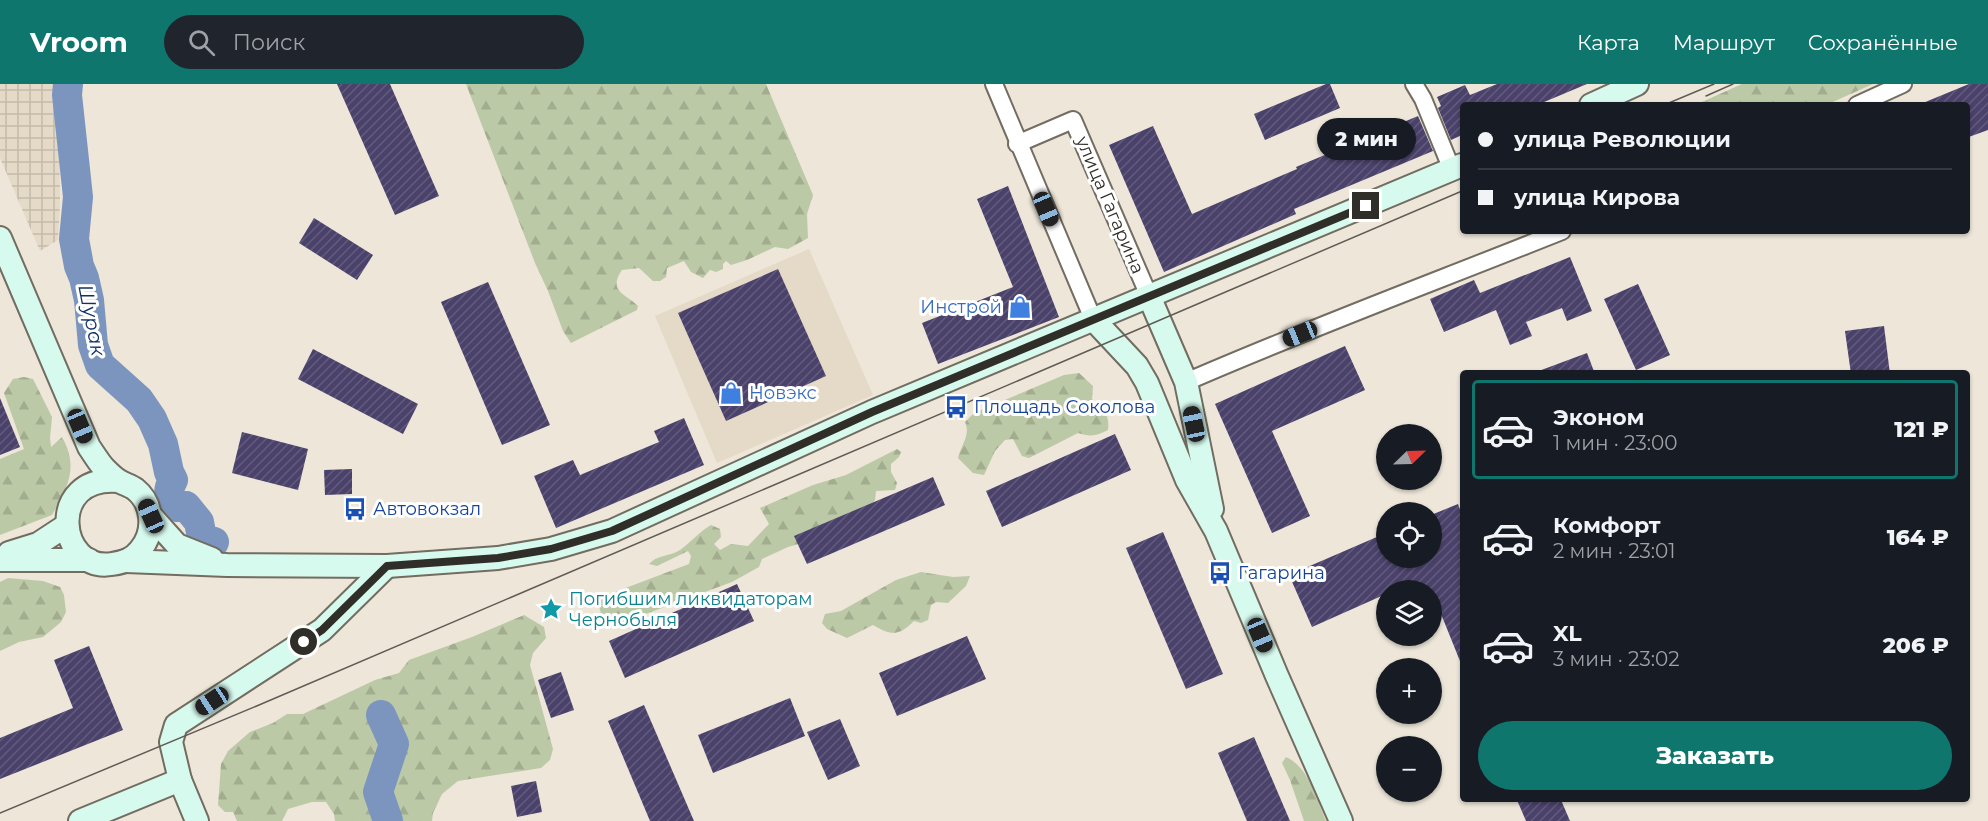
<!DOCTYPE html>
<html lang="ru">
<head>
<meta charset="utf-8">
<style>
	body { margin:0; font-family:Montserrat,sans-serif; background:#20242c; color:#f1f3f6; height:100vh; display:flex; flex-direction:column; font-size:22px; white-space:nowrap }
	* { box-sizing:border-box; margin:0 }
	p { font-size:20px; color:#9ea1a6 }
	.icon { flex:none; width:33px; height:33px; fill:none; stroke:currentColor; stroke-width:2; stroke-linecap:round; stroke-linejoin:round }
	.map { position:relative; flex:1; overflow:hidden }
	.details { position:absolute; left:1460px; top:286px; width:510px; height:432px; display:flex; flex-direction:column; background:#171b24; border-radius:6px; box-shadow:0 2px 4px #0004 }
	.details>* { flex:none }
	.guide { position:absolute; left:1460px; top:18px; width:510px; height:132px; border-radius:6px; box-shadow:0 2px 4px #0004; display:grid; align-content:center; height:132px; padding:0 18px; background:#171b24 }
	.needle { width:39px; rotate:67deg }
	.controls { position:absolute; left:1376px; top:340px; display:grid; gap:12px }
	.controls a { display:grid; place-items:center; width:66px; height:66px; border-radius:50%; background:#171b24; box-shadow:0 2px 4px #0004; font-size:30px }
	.end { position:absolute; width:27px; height:27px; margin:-14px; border:8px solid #302e29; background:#fff; box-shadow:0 0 0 3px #fff }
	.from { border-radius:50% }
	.bubble { position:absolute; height:42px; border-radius:21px; background:#171b24; box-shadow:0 2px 4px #0004; font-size:20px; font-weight:800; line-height:42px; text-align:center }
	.car { position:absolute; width:18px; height:36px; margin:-18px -9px; border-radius:8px; box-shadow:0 0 4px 2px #0007; background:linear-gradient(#222 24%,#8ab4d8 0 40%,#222 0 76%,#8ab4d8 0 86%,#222 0) }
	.guide b { display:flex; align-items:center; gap:21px; height:57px; font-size:22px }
	.guide b+b { border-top:2px solid #363941 }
	.guide i { width:15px; height:15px; background:#f1f3f6 }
	ul { padding:10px 0 0; list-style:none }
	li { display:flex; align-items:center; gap:18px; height:99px; margin:0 12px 9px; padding:0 6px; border:3px solid transparent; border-radius:6px }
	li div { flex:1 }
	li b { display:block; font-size:22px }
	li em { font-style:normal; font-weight:800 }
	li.current { border-color:#0f766e }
	li>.icon { width:54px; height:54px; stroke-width:1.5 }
	.cta { display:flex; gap:12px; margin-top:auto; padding:12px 18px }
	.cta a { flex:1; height:69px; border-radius:36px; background:#0f766e; color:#fff; font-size:24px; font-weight:800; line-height:69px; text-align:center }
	header { display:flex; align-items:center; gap:36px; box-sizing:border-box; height:84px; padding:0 30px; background:#0f766e; color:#fff }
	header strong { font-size:28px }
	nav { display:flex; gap:33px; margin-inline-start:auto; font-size:21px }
	.search { width:420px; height:54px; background:#20242c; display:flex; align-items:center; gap:15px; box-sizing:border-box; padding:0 21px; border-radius:33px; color:#9ea1a6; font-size:22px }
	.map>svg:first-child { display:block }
	.built { fill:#e4dac7 }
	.industrial { fill:url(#industrial-grid) }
	.forest { fill:url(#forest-firs) }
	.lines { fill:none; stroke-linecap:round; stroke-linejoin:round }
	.river { stroke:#7b95be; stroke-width:30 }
	.building { fill:url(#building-hatch) }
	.street-casing { stroke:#726c61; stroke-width:20 }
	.secondary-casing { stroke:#726c61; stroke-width:26 }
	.street { stroke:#fff; stroke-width:16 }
	.secondary { stroke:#d7faee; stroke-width:22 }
	.tram { stroke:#605c55; stroke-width:1.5 }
	.route { stroke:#302e29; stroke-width:8 }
	.labels { text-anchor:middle; stroke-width:6; stroke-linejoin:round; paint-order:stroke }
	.street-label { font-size:18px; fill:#302e29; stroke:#fff }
	.shop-label { font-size:18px; fill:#366cbe; stroke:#fff; text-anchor:end }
	.transit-label { font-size:18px; fill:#164399; stroke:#fff; text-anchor:start }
	.culture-label { font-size:18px; fill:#0d838f; stroke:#fff; text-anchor:start }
	.water-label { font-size:20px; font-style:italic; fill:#103164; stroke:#fff }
</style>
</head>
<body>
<header>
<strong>Vroom</strong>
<div class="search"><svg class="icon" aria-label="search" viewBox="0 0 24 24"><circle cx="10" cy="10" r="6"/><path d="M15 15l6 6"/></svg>Поиск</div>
<nav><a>Карта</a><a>Маршрут</a><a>Сохранённые</a></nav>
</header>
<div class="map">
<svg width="1988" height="737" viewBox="0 0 1988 737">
	<defs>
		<pattern id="industrial-grid" width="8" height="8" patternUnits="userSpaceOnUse" patternTransform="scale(1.5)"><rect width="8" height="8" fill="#e4dac7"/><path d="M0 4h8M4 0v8" fill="none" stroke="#c4bbab"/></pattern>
		<pattern id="forest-firs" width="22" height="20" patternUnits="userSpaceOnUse" patternTransform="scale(1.5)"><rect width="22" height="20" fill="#bcc9a6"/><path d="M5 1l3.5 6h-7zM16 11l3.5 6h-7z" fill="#a2ad8f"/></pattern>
		<pattern id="building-hatch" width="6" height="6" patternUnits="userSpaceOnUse" patternTransform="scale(1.5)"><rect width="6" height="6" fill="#4b426b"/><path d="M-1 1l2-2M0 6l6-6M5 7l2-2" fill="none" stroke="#635b7c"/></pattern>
	</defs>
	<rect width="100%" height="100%" fill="#ede6d9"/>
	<path class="built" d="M809 165 873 311 717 379 655 232Z"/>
	<path class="industrial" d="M0 0H62L59 30 60 120 58 156 40 167 0 74Z"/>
	<g class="forest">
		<path d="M466 0H766L813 111 807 130 808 154 788 165 775 163 747 176 731 181 726 177 723 180V185L716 188 710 186 703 194 691 188 684 177 667 184 666 193 660 197H653L639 184 622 186C607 208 627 210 638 222L637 226 571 259 563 247 548 207 535 179Z"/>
		<path d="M1742 0H1873L1826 21H1695Z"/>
		<path d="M1079 289 1093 302 1092 315C1103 324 1110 330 1108 346 1097 352 1090 353 1078 349L1029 374 1022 372 1013 355 1005 356 995 367 984 391 973 389 958 374C961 361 971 351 965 338L974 329 1064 291Z"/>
		<path d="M24 293 33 295 52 333 50 354 51 363 62 353C79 383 68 403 52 431L0 451V375L24 365 4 309 13 295Z"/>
		<path d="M897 365 901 368 899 373 891 380V388L897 399 895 406 876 407 875 416 862 435 817 455 788 463 762 475 759 483 732 498 643 531 616 543 604 540 598 519 602 513 689 480 691 472 688 467 657 482 649 480C659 470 669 473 680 466 691 458 699 448 711 441L720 445 721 453 714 460 720 466 731 460 748 462 769 440 760 424 813 401 846 391Z"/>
		<path d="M921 488 953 493 970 492 966 502 948 519 936 518 931 521 928 536 921 539 914 537C899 552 891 552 873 541L847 554 827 545 822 539 825 530 841 527 896 496Z"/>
		<path d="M8 494 43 497 60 503 64 511 66 528 61 538 43 553 19 558 0 567V498Z"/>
		<path d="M524 531 544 543 546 554 533 569 530 581 553 665 550 676 541 684 458 697 442 710 433 729 432 737H335L334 730 326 718H312L288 725 282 737H237L233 728H225L218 721 221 680 228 667 250 648 273 639 287 630H303L375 596 399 589 409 576 472 553Z"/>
		<path d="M1286 673C1309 683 1317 716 1326 737H1304L1290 696 1282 679Z"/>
	</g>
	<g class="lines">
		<g class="river">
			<path d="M68 0 67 11 78 113 74 155 79 182 84 194 89 216 93 261 100 281 139 316 152 335 163 360 169 388 173 396C167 407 168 413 176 423L186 422 199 438 202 454 214 458"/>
			<path d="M381 631 394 660 378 708 388 737"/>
		</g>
	</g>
	<g class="building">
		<path d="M337 0H390L439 112 395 131Z"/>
		<path d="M1326 0H1330L1340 24 1265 56 1254 30Z"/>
		<path d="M1497 0H1587L1537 21H1462V51L1451 56 1438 24 1441 22 1437 13 1465 1 1470 11Z"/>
		<path d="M1969 0H1988V46L1966 54V21H1918Z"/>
		<path d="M1418 32 1433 67 1294 125 1296 130 1164 188 1109 61 1153 42 1192 130 1297 85 1296 83Z"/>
		<path d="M1008 102 1059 233 938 280 922 239 1013 203 977 115Z"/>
		<path d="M314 134 373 171 357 196 299 159Z"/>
		<path d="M1570 173 1592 227 1567 237 1562 224 1526 238 1532 252 1510 261 1496 226 1444 248 1430 215 1474 196 1480 209Z"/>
		<path d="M778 185 826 292 726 337 678 229Z"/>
		<path d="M488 198 550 341 502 361 441 218Z"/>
		<path d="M1638 200 1670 271 1636 286 1604 215Z"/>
		<path d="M1884 242 1890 290H1851L1845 247Z"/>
		<path d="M1345 262 1365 306 1272 347 1310 432 1272 449 1215 320Z"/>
		<path d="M313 265 418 320 403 350 298 295Z"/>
		<path d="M1587 269 1595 290H1537L1536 288Z"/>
		<path d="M0 314 20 363 0 371Z"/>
		<path d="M684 334 704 381 556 444 534 392 573 376 580 391 659 358 654 347Z"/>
		<path d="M242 348 308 365 298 406 232 389Z"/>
		<path d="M1115 350 1131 386 1002 443 986 407Z"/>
		<path d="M352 385V410L325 411 324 386Z"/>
		<path d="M933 393 945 421 807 480 794 452Z"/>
		<path d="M1458 420 1462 431V582L1439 525 1431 528V507H1386V510L1312 543 1289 491 1386 449V474H1431V431Z"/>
		<path d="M1163 448 1223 590 1186 605 1126 464Z"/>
		<path d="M737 500 754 537 625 594 609 557Z"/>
		<path d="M967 552 986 595 897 632 879 589Z"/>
		<path d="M89 562 123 646 0 695V654L73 624 54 576Z"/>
		<path d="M561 588 574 626 551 634 538 596Z"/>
		<path d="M790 614 805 652 713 689 698 651Z"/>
		<path d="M644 621 694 737H650L608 637Z"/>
		<path d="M840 635 860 682 828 696 807 648Z"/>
		<path d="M1254 653 1290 737H1247L1218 669Z"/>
		<path d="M536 697 542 728 517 733 511 702Z"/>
		<path d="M1517 716H1561L1570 737H1526Z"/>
	</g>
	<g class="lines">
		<g class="street-casing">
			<g id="street">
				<path d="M994 0 1093 235"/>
				<path d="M1414 0 1423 15 1452 86"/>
				<path d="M1857 21 1903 0"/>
				<path d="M1017 60 1073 36 1149 212"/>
				<path d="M1186 298C1310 244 1437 197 1562 147"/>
			</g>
		</g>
		<g class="secondary-casing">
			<g id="secondary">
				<path d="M1591 21 1637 0"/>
				<path d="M0 154 89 363C94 370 99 379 105 385 109 389 114 394 119 397 124 400 131 402 135 405 154 420 155 449 140 466 132 476 124 478 112 480 58 489 45 390 119 397"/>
				<path d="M1149 212 1186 298 1212 425"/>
				<path d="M1093 235 1137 282 1147 299 1187 396 1216 447 1277 592 1341 737"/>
				<path d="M151 432 177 461 212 475"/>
				<path d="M9 469 38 460 67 441"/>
				<path d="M0 476H89"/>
				<path d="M126 477 227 481 387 482 498 474 551 465 612 447 872 328 1462 81"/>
				<path d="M180 696 197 737"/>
				<path d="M80 737 180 696 171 658 176 641 322 546 387 482"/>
			</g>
		</g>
		<use href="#street" class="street"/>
		<use href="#secondary" class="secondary"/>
		<g class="tram">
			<path d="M1706 12 1733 0"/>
			<path d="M1664 21 1714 0"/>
			<path d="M0 729 259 621 1462 107"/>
		</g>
	</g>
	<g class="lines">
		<path class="route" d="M304 558 322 546 387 482 498 474 551 465 612 447 872 328 1366 122"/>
	</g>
	<defs>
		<g id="shop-bare" transform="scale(1.8)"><path d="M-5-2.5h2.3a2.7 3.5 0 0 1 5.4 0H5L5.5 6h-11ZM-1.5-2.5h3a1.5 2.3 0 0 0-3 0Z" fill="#3f7fe0" stroke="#fff" stroke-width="2.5" paint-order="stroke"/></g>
		<g id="bus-bare" transform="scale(1.8)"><path d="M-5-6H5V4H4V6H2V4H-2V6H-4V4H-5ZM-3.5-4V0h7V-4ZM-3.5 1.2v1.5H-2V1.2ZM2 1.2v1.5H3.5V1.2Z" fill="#1a4fb4" stroke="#fff" stroke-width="2.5" paint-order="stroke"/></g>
		<g id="sight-bare" transform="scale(1.8)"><path d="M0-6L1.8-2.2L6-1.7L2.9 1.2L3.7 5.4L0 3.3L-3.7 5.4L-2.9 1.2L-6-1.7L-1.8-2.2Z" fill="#0f9aa8" stroke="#fff" stroke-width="2.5" paint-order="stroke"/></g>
	</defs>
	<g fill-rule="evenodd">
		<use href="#shop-bare" x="1020" y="223"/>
		<use href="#shop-bare" x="731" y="309"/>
		<use href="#bus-bare" x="956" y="323"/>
		<use href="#bus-bare" x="355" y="425"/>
		<use href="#bus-bare" x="1220" y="489"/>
		<use href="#sight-bare" x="551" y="525"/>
	</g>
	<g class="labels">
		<g class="street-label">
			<text transform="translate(1110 121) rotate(67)" y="6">улица Гагарина</text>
		</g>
		<g class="shop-label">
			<text x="1002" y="229">Инстрой</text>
			<text x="749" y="315" text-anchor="start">Новэкс</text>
		</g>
		<g class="transit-label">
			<text x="974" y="329">Площадь Соколова</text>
			<text x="373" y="431">Автовокзал</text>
			<text x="1238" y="495">Гагарина</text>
		</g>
		<g class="culture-label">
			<text x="569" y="521">Погибшим ликвидаторам<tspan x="569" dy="21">Чернобыля</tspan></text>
		</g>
		<g class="water-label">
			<text transform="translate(92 236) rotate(79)" y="7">Шурак</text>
		</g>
	</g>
</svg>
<div class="controls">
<a><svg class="needle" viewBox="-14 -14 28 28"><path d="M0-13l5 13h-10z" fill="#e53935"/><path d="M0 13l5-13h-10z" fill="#9ea1a6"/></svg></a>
<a><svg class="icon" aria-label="locate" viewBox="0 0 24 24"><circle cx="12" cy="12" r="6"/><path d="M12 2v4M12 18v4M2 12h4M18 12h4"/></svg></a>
<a><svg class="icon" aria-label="layers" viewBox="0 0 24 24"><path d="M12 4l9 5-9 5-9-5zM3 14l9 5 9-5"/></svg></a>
<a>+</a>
<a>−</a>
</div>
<i class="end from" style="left:304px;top:558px"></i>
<i class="end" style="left:1366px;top:122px"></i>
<div class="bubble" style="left:1317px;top:34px;width:99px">2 мин</div>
<i class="car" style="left:1046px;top:125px;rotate:157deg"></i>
<i class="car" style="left:1300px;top:250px;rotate:248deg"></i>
<i class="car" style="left:1194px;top:340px;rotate:348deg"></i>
<i class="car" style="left:80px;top:342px;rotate:157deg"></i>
<i class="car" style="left:151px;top:432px;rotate:336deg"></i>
<i class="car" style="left:1260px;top:551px;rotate:157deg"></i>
<i class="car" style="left:212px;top:617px;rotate:237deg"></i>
<div class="guide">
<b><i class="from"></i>улица Революции</b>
<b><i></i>улица Кирова</b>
</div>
<section class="details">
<ul>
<li class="current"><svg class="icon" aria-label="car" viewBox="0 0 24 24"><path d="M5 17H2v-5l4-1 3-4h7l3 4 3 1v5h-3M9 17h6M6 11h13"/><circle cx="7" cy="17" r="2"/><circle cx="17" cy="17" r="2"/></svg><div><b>Эконом</b><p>1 мин · 23:00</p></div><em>121 ₽</em></li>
<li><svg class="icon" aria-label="car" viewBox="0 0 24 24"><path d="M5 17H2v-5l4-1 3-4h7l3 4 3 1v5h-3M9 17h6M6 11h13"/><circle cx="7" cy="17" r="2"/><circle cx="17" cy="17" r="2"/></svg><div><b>Комфорт</b><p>2 мин · 23:01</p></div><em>164 ₽</em></li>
<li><svg class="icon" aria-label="car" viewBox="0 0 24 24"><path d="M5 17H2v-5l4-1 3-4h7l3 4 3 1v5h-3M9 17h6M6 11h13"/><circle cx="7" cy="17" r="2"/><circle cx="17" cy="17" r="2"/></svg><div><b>XL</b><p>3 мин · 23:02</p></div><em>206 ₽</em></li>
</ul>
<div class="cta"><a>Заказать</a></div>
</section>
</div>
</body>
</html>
